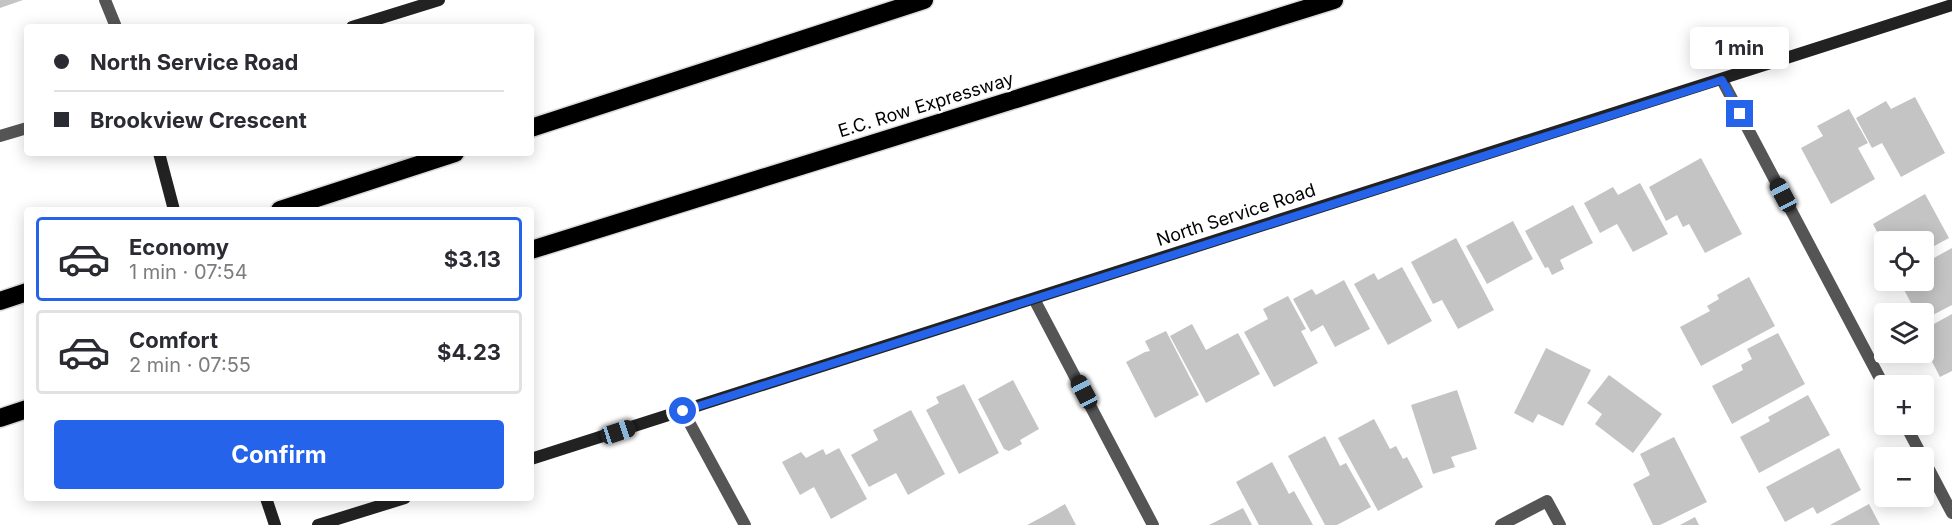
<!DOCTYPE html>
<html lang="en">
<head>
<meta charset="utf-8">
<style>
	body { margin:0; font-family:Inter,sans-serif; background:#f2f2f3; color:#2b2b33; height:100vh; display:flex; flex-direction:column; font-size:22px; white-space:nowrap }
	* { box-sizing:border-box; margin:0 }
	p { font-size:20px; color:#7c7c81 }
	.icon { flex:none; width:33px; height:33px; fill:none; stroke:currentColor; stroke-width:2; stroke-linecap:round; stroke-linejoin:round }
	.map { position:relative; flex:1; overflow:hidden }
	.panel { position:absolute; left:24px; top:207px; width:510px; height:294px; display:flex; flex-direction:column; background:#fff; border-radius:6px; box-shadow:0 3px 15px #0003 }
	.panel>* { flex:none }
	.guide { position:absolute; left:24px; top:24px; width:510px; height:132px; border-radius:6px; box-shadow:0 3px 15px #0003; display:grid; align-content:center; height:132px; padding:0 30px; background:#fff }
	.fabs { position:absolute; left:1874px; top:231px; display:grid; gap:12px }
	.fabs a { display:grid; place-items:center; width:60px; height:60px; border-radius:6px; background:#fff; box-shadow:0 3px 15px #0003; font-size:30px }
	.end { position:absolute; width:27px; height:27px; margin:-14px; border:8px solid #2563eb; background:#fff; box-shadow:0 0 0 3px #fff }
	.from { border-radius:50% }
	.bubble { position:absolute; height:42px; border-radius:6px; background:#fff; box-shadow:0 3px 15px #0003; font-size:20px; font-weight:700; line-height:42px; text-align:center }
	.car { position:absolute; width:18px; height:36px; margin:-18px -9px; border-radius:8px; box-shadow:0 0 4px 2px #0007; background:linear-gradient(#222 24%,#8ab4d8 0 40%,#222 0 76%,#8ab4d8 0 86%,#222 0) }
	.guide b { display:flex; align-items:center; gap:21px; height:57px; font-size:22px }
	.guide b+b { border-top:2px solid #e1e1e2 }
	.guide i { width:15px; height:15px; background:#2b2b33 }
	ul { padding:10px 0 0; list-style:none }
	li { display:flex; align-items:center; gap:18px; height:84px; margin:0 12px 9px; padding:0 18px; border:3px solid #e1e1e2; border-radius:6px }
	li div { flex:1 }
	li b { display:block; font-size:22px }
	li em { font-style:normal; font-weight:700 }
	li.on { border-color:#2563eb }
	li>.icon { width:54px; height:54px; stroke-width:1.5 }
	.primary-button { display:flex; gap:12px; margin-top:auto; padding:12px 30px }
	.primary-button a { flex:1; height:69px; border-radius:6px; background:#2563eb; color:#fff; font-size:24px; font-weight:700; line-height:69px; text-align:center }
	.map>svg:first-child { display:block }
	.building { fill:#c4c4c4 }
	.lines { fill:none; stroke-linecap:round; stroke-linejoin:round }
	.highway-casing { stroke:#dbdbdb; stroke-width:21 }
	.street { stroke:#555; stroke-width:12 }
	.secondary { stroke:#222; stroke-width:12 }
	.highway { stroke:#000; stroke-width:18 }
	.route { stroke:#2563eb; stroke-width:8 }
	.labels { text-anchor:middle; stroke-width:4.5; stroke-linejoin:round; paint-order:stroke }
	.street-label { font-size:18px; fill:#000; stroke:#fff }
</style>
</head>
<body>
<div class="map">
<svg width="1952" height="525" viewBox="0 0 1952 525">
	<rect width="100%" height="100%" fill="#fff"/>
	<g class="building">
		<path d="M0 0H23L0 8Z"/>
		<path d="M1915 97 1945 153 1901 177 1882 143 1872 148 1856 118 1886 101 1891 109Z"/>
		<path d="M1849 109 1868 143 1858 148 1875 179 1831 204 1801 148 1823 136 1817 126Z"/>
		<path d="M1701 158 1742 234 1705 253 1689 224 1683 227 1677 215 1666 221 1649 187Z"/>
		<path d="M1640 183 1668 234 1633 252 1617 224 1600 233 1584 203 1613 187 1618 195Z"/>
		<path d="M1925 194 1949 238 1923 252V242H1884V245L1873 224Z"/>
		<path d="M1573 205 1593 243 1560 260 1564 269 1552 275 1548 267 1545 268 1525 231Z"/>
		<path d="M1513 221 1533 259 1487 284 1466 246Z"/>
		<path d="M1456 238 1494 310 1458 329 1442 300 1433 304 1411 262Z"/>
		<path d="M1884 248V268L1876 253Z"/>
		<path d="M1952 248V305L1923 320V314H1905L1902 307 1911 303 1899 280H1923V264Z"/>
		<path d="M1402 267 1432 321 1388 345 1354 284 1374 273 1378 280Z"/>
		<path d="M1749 277 1775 326 1701 366 1680 327 1710 311 1707 306 1719 299 1717 295Z"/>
		<path d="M1344 280 1370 329 1335 347 1323 325 1311 332 1293 299 1312 289 1316 295Z"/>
		<path d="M1288 296 1306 329 1301 331 1318 363 1274 387 1244 332 1268 319 1263 309Z"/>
		<path d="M1952 314V371L1940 377 1923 344V330Z"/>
		<path d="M1192 324 1206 350 1238 333 1260 374 1206 403 1170 336Z"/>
		<path d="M1166 331 1199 395 1155 418 1126 362 1145 352 1150 351 1145 341Z"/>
		<path d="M1778 333 1805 384 1732 424 1712 386 1743 370 1741 365 1752 359 1747 349Z"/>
		<path d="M1546 348 1591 370 1563 426 1538 414 1533 423 1514 413Z"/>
		<path d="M1609 375 1662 414 1633 453 1595 424 1602 414 1587 403Z"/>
		<path d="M1013 380 1039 429 1020 440 1022 444 1009 451 1004 449 978 399Z"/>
		<path d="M964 384 999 453 959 474 926 410 939 403 936 397Z"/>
		<path d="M1457 390 1477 449 1451 457 1455 467 1433 474 1411 405Z"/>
		<path d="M1808 395 1830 435 1759 473 1740 437 1770 421 1768 417Z"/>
		<path d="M911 410 945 474 908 495 896 473 869 487 851 455 878 440 873 430Z"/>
		<path d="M1374 419 1390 449 1396 446 1403 459 1407 457 1423 487 1378 511 1338 438Z"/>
		<path d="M1325 436 1340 466 1346 463 1371 507 1337 525H1325L1288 456Z"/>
		<path d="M1674 437 1707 502 1660 525H1653L1633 484 1650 475 1640 454Z"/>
		<path d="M839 448 867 499 831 519 814 487 800 495 782 462 801 452 806 458 823 449 826 455Z"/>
		<path d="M1839 448 1861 490 1817 514 1813 507 1785 522 1766 487Z"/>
		<path d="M1272 462 1289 494 1294 491 1313 525H1259L1236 482Z"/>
		<path d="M1065 504 1076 525H1027L1046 515Z"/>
		<path d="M1869 504 1880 525H1830Z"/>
		<path d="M1243 508 1252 525H1209Z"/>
		<path d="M1695 517 1699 525H1680Z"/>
	</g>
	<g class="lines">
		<g class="highway-casing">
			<g id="highway">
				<path d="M531 128 924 0"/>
				<path d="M280 210 455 153"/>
				<path d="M531 250 1334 0"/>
				<path d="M0 301 27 292"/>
				<path d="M0 418 27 409"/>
			</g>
		</g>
		<g class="street">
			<path d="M105 0 116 27"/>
			<path d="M1722 80 1884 386"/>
			<path d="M0 136 27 128"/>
			<path d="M1034 299 1153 525"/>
			<path d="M683 411 745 525"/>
			<path d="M1905 424 1923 458"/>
			<path d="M1923 458 1952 513"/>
			<path d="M1501 525 1547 501 1560 525"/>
		</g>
		<g class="secondary">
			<path d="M352 27 439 0"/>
			<path d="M159 153 174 210"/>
			<path d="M531 459 1952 5"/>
			<path d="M266 498 275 525"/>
			<path d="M318 525 405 498"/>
		</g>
		<use href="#highway" class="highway"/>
	</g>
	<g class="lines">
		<path class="route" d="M683 411 1722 80 1740 114"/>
	</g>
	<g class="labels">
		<g class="street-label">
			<text transform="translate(926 105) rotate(-17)" y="6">E.C. Row Expressway</text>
			<text transform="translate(1236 215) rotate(-18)" y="6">North Service Road</text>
		</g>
	</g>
</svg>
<div class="fabs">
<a><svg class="icon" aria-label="locate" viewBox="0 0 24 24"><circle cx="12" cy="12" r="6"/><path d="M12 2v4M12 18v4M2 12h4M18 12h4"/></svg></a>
<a><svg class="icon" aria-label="layers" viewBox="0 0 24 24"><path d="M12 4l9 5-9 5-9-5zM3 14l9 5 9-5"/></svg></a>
<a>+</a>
<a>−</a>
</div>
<i class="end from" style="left:683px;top:411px"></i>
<i class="end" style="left:1740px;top:114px"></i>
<div class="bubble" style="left:1690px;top:27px;width:99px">1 min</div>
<i class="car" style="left:1783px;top:195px;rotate:332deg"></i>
<i class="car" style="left:1084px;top:392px;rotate:332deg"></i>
<i class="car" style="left:618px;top:432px;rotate:72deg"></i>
<div class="guide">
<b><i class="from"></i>North Service Road</b>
<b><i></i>Brookview Crescent</b>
</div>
<section class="panel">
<ul>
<li class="on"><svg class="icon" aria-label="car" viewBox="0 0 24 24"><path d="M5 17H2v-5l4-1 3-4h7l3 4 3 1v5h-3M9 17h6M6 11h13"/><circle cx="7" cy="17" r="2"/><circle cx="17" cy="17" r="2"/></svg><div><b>Economy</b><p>1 min · 07:54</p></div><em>$3.13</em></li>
<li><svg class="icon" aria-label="car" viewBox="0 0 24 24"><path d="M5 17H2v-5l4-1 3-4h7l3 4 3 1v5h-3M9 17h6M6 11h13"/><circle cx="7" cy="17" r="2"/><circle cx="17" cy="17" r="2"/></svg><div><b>Comfort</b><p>2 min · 07:55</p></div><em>$4.23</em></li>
</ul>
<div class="primary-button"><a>Confirm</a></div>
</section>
</div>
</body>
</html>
